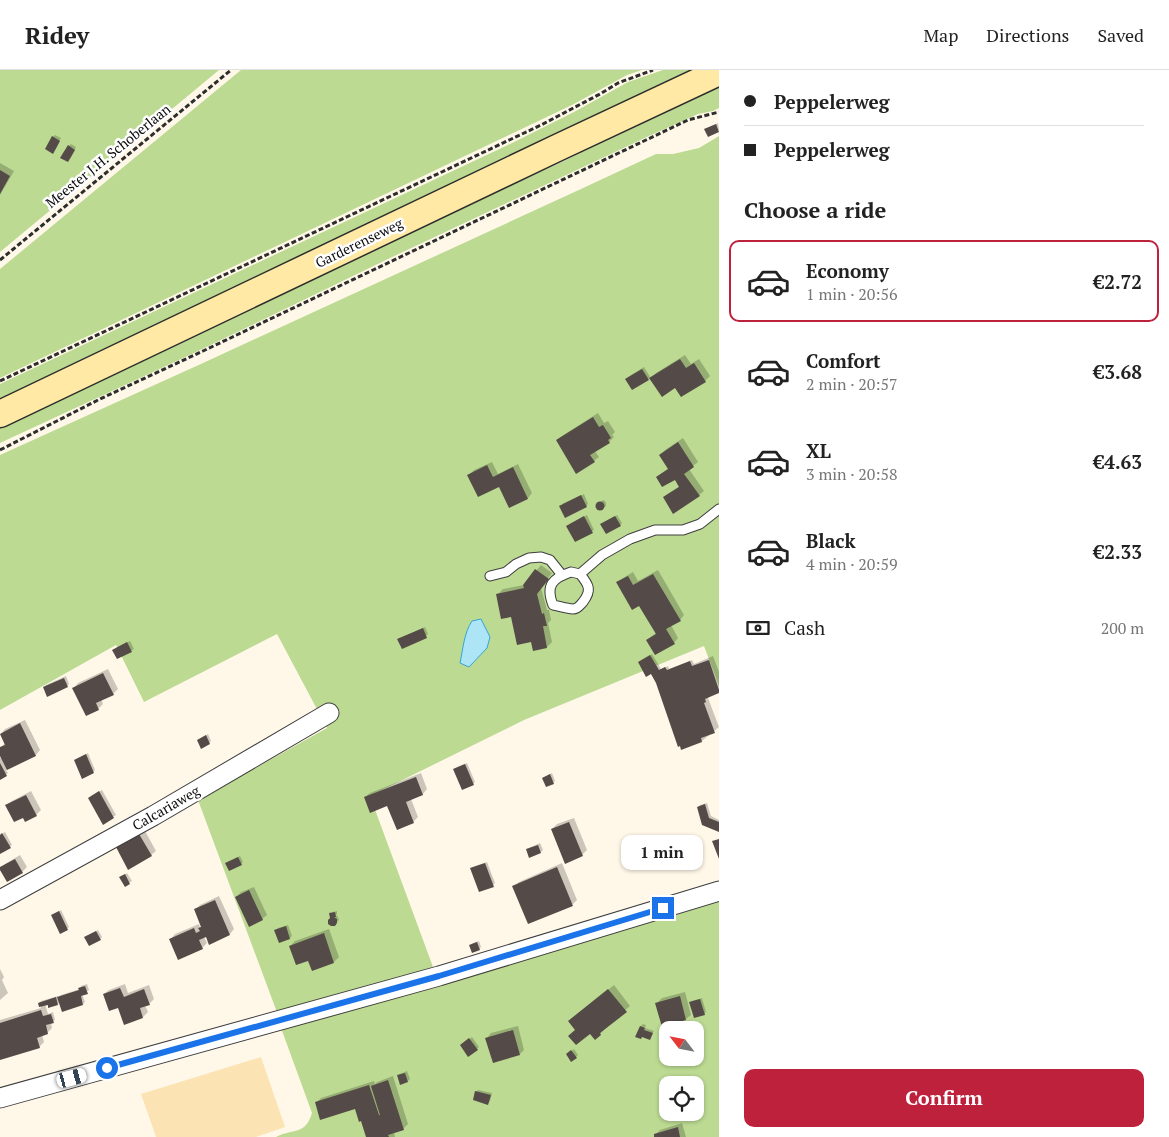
<!DOCTYPE html>
<html lang="en">
<head>
<meta charset="utf-8">
<style>
	body { margin:0; font-family:"PT Serif",serif; background:#f6f6f6; color:#222; height:100vh; display:flex; flex-direction:column; font-size:19px; white-space:nowrap }
	* { box-sizing:border-box; margin:0 }
	p { font-size:16px; color:#767676 }
	.icon { flex:none; width:28px; height:28px; fill:none; stroke:currentColor; stroke-width:2; stroke-linecap:round; stroke-linejoin:round }
	.map { position:relative; flex:1; overflow:hidden }
	.side { display:flex; flex-direction:column; background:#fff; width:450px }
	.side>* { flex:none }
	.hud { display:grid; align-content:center; height:110px; padding:0 25px; background:#fff }
	.needle { width:32px; rotate:302deg }
	.controls { position:absolute; left:659px; top:951px; display:grid; gap:10px }
	.controls a { display:grid; place-items:center; width:45px; height:45px; border-radius:10px; background:#fff; box-shadow:0 1px 4px #0004; font-size:25px }
	.end { position:absolute; width:22px; height:22px; margin:-11px; border:6px solid #1a73e8; background:#fff; box-shadow:0 0 0 2px #fff }
	.from { border-radius:50% }
	.bubble { position:absolute; height:35px; border-radius:10px; background:#fff; box-shadow:0 1px 4px #0004; font-size:16px; font-weight:600; line-height:35px; text-align:center }
	.car { position:absolute; width:15px; height:30px; margin:-15px -8px; border-radius:6px; box-shadow:0 0 4px 1px #0007; background:linear-gradient(#fff 24%,#345 0 40%,#fff 0 76%,#345 0 86%,#fff 0) }
	.hud b { display:flex; align-items:center; gap:18px; height:48px; font-size:19px }
	.hud b+b { border-top:1px solid #e0e0e0 }
	.hud i { width:12px; height:12px; background:#222 }
	ul { padding:0; list-style:none }
	li { display:flex; align-items:center; gap:15px; height:82px; margin:0 10px 8px; padding:0 15px; border:2px solid transparent; border-radius:10px }
	li div { flex:1 }
	li b { display:block; font-size:19px }
	li em { font-style:normal; font-weight:600 }
	li.on { border-color:#bd213c }
	li>.icon { width:45px; height:45px; stroke-width:1.5 }
	h2 { padding:0 25px; font-size:22px; line-height:60px }
	.pay { display:flex; align-items:center; gap:12px; height:55px; padding:0 25px; font-size:19px }
	.pay p { margin-inline-start:auto }
	.cta { display:flex; gap:10px; margin-top:auto; padding:10px 25px }
	.cta a { flex:1; height:58px; border-radius:10px; background:#bd213c; color:#fff; font-size:20px; font-weight:600; line-height:58px; text-align:center }
	header { display:flex; align-items:center; gap:30px; box-sizing:border-box; height:70px; padding:0 25px; background:#fff; border-bottom:1px solid #e0e0e0 }
	header strong { font-size:24px }
	nav { display:flex; gap:28px; margin-inline-start:auto; font-size:18px }
	main { display:flex; flex:1; min-height:0 }
	.map>svg:first-child { display:block }
	.forest { fill:#bcda92; fill-rule:evenodd }
	.sand { fill:#fce3b4 }
	.water { fill:#ade5f7; stroke:#32a5d0 }
	.shadow { fill:#0003 }
	.building { fill:#544a47 }
	.lines { fill:none; stroke-linecap:round; stroke-linejoin:round }
	.service-casing { stroke:#3e3e3e; stroke-width:11 }
	.minor-casing { stroke:#3e3e3e; stroke-width:21 }
	.secondary-casing { stroke:#2d2d2d; stroke-width:29 }
	.path { stroke:#2d2d2d; stroke-width:3; stroke-dasharray:5 2.5; stroke-linecap:butt }
	.service { stroke:#fff; stroke-width:9 }
	.minor { stroke:#fff; stroke-width:19 }
	.secondary { stroke:#ffe9a4; stroke-width:26 }
	.route { stroke:#1a73e8; stroke-width:6 }
	.labels { text-anchor:middle; stroke-width:5; stroke-linejoin:round; paint-order:stroke }
	.street-label { font-size:14px; fill:#0b0b0b; stroke:#fff }
</style>
</head>
<body>
<header>
<strong>Ridey</strong>
<nav><a>Map</a><a>Directions</a><a>Saved</a></nav>
</header>
<main>
<div class="map">
<svg width="719" height="1067" viewBox="0 0 719 1067">
	<rect width="100%" height="100%" fill="#fff8e9"/>
	<g class="forest">
		<path d="M0 0H219L0 182Z"/>
		<path d="M241 0H642L627 5 572 35 0 308V199Z"/>
		<path d="M663 0H702L0 332V314L510 74 574 42 628 12Z"/>
		<path d="M713 15 719 18V38L713 41 698 44 651 65 388 189 196 282 0 373V351L566 90Z"/>
		<path d="M719 66V616L704 576 524 650 370 726 433 897 278 945 198 730 327 658 277 564 144 632 116 575 0 640V385L203 293 581 119 656 84H673L699 78ZM469 556 487 578 469 597 460 593 463 577Z"/>
		<path d="M719 829V1067H276C293 1058 305 1066 312 1043L281 958ZM668 960H695V988H668ZM668 1015H695V1042H668Z"/>
	</g>
	<path class="sand" d="M261 987 285 1057 256 1067H156L141 1024Z"/>
	<path class="water" d="M481 549 490 567 487 578 469 597 460 593C463 579 464 563 472 551Z"/>
	<g class="shadow">
		<path d="M718 53 719 60 709 66 706 59Z"/>
		<path d="M55 65 61 68 55 80 53 67Z"/>
		<path d="M71 74 76 77 70 89 69 76Z"/>
		<path d="M0 93 14 101 0 125Z"/>
		<path d="M685 285 691 294 699 289 710 306 705 311 651 308 656 303Z"/>
		<path d="M644 297 650 307 648 309 628 307Z"/>
		<path d="M598 343 604 353 608 351 615 362 612 365 614 367 609 372 595 381 599 387 594 391 557 370 562 366Z"/>
		<path d="M683 368 698 392 689 399 704 421 699 425 664 427 669 423 680 416 675 409 657 407 669 398 660 385 665 380Z"/>
		<path d="M492 392 498 404 518 394 532 423 528 428 510 436 499 415 469 405 474 400Z"/>
		<path d="M584 424 588 434 586 436 562 434Z"/>
		<path d="M603 430 605 431 606 433V436L601 440 598 439 596 437 598 434Z"/>
		<path d="M587 445 594 460 576 470 570 454Z"/>
		<path d="M617 445 622 453 620 455 602 454Z"/>
		<path d="M541 495 552 503 541 518 547 540H549L551 550 548 553 552 572 547 577 534 579 532 571 512 546 498 524 503 519 524 515Z"/>
		<path d="M658 500 684 545 680 550 671 555 678 568 674 573 647 570 656 563 640 534 618 513 623 508 633 502 638 511Z"/>
		<path d="M425 557 428 564 426 566 401 568Z"/>
		<path d="M130 571 134 579 118 588 116 578Z"/>
		<path d="M652 584 661 599 668 596 669 599 692 590 694 594 713 586 719 602V622L711 625 708 628 719 657 702 671 682 678 657 612 642 590Z"/>
		<path d="M108 599 118 619 113 624 101 629 103 634 98 639 74 618 78 613Z"/>
		<path d="M66 606 69 614 67 616 44 617 46 615Z"/>
		<path d="M25 650 40 680 36 685 6 700 8 703 0 708V688L2 687 0 683V678L5 673 1 664 5 659Z"/>
		<path d="M208 664 211 671 209 673 198 670Z"/>
		<path d="M88 683 95 700 93 702 75 690Z"/>
		<path d="M467 693 475 712 473 714 455 699 457 697Z"/>
		<path d="M421 703 427 719 423 724 411 729 418 747 413 752 388 734 365 727 370 723Z"/>
		<path d="M552 703 555 711 553 713 543 708Z"/>
		<path d="M102 720 116 745 103 753 91 726Z"/>
		<path d="M31 721 41 740 36 745 7 735 12 731Z"/>
		<path d="M707 733 711 746 719 750V760L698 737 700 735Z"/>
		<path d="M574 748 587 780 582 785 552 759 557 754Z"/>
		<path d="M145 761 156 781 151 785 117 777Z"/>
		<path d="M5 762 12 775 0 783V765Z"/>
		<path d="M540 773 543 780 541 782 527 780 529 778Z"/>
		<path d="M20 785 27 797 22 802 0 798 5 794Z"/>
		<path d="M240 786 243 792 241 794 227 793Z"/>
		<path d="M487 792 495 813 493 815 471 799 473 797Z"/>
		<path d="M562 793 577 830 573 834 529 852 514 816 519 812Z"/>
		<path d="M127 803 132 811 125 815 121 807Z"/>
		<path d="M254 817 267 845 262 849 236 827 241 822Z"/>
		<path d="M219 826 234 859 230 864 210 873 205 864 203 865 207 873 202 878 171 869 175 864 199 854 200 858 202 856 195 840 200 835Z"/>
		<path d="M61 840 69 857 67 859 52 845Z"/>
		<path d="M337 841V844L336 845 338 847 339 850 334 855 331 844 333 842Z"/>
		<path d="M288 855 292 866 290 868 280 871 276 860 278 858Z"/>
		<path d="M329 859 339 887 334 892 313 899 309 889 290 876 295 871Z"/>
		<path d="M98 860 102 867 100 869 86 867Z"/>
		<path d="M479 871 481 877 479 879 471 875 473 873Z"/>
		<path d="M0 899 4 907 2 910 8 923 0 930Z"/>
		<path d="M87 914 89 920 82 924 85 932 83 934 60 932 58 934 49 936V933L45 934 48 944 53 942 55 950 51 953 52 958 47 963 42 965 44 972 39 977 0 989V950L41 938 39 933 41 931 58 926V927L61 925 80 919 81 916Z"/>
		<path d="M125 914 128 923 149 915 154 929 149 934 145 935 148 942 143 947 125 953 119 936 104 924 109 920Z"/>
		<path d="M614 915 630 936 604 958 605 959 600 964 576 959 575 947Z"/>
		<path d="M685 922 691 945 686 949 657 933 662 928Z"/>
		<path d="M702 928 706 942 704 944 690 933 692 931Z"/>
		<path d="M643 954 646 955 645 958 654 961 650 968 642 966H637L641 956Z"/>
		<path d="M518 956 524 980 520 984 487 968 491 963Z"/>
		<path d="M472 967 479 977 477 979 462 976Z"/>
		<path d="M574 979 578 985 576 987 567 984Z"/>
		<path d="M407 1001 410 1009 408 1011 398 1006 400 1004Z"/>
		<path d="M393 1006 408 1054 403 1059 394 1062 395 1067H368L356 1037 316 1033 321 1028 374 1011 375 1014 377 1012Z"/>
		<path d="M478 1020 492 1023 490 1031 488 1033 476 1022Z"/>
		<path d="M682 1053 686 1067H656L655 1065 660 1060Z"/>
	</g>
	<g class="building">
		<path d="M716 54 719 62 708 67 704 59Z"/>
		<path d="M52 66 60 71 53 84 45 79Z"/>
		<path d="M68 75 75 80 68 92 60 88Z"/>
		<path d="M0 100 10 106 0 124Z"/>
		<path d="M680 289 686 298 694 293 706 312 681 327 675 318 662 327 649 308Z"/>
		<path d="M642 299 649 310 632 320 625 309Z"/>
		<path d="M593 347 599 357 603 355 611 368 608 370 610 373 590 385 595 392 576 404 556 370Z"/>
		<path d="M678 372 694 397 684 404 700 426 673 444 663 427 679 417 675 410 662 417 656 407 668 399 659 385Z"/>
		<path d="M487 395 493 407 513 397 528 429 509 438 499 417 478 427 467 405Z"/>
		<path d="M581 425 587 437 565 448 559 436Z"/>
		<circle cx="600" cy="436" r="4.5"/>
		<path d="M584 446 593 463 575 472 566 456Z"/>
		<path d="M615 446 621 456 606 464 600 454Z"/>
		<path d="M535 499 549 509 537 524 542 544 544 543 547 556H543L547 578 533 581 531 572 517 575 511 547 501 549 496 524 524 518 523 515Z"/>
		<path d="M653 504 681 551 666 559 675 574 655 585 646 570 656 564 639 536 632 540 616 512 628 506 633 515Z"/>
		<path d="M423 558 427 568 402 579 397 569Z"/>
		<path d="M127 572 132 582 117 589 112 580Z"/>
		<path d="M650 585 659 600 665 597 667 600 690 591 692 596 709 590 719 620V623L705 629 706 632 704 633 715 663 701 668 702 672 681 680 680 676 678 677 656 613 651 604 646 607 638 592Z"/>
		<path d="M103 603 114 625 96 633 99 640 86 646 72 618Z"/>
		<path d="M64 608 68 617 47 627 43 617Z"/>
		<path d="M20 653 36 686 7 700 0 686V677L5 675 0 664Z"/>
		<path d="M206 665 210 674 201 679 197 670Z"/>
		<path d="M86 684 94 703 82 709 74 690Z"/>
		<path d="M0 693 7 706 0 710Z"/>
		<path d="M465 694 474 715 462 720 453 699Z"/>
		<path d="M550 704 554 714 546 717 542 708Z"/>
		<path d="M416 707 423 725 406 732 414 753 397 760 387 736 370 743 364 727Z"/>
		<path d="M99 721 114 748 103 755 88 728Z"/>
		<path d="M26 725 37 746 25 752 23 748 14 752 5 735Z"/>
		<path d="M705 734 709 748 719 752V762L702 755 697 737Z"/>
		<path d="M569 752 583 786 565 794 551 759Z"/>
		<path d="M2 763 11 778 0 784V765Z"/>
		<path d="M139 764 152 786 128 800 116 777Z"/>
		<path d="M719 769V789L712 771Z"/>
		<path d="M538 775 541 783 529 788 526 779Z"/>
		<path d="M238 787 242 795 229 801 225 793Z"/>
		<path d="M15 789 23 803 7 812 0 800V797Z"/>
		<path d="M485 793 494 817 479 822 470 798Z"/>
		<path d="M557 797 573 836 528 854 512 816Z"/>
		<path d="M125 804 130 814 125 817 119 807Z"/>
		<path d="M249 820 263 850 249 857 235 827Z"/>
		<path d="M215 830 230 865 209 875 206 867 199 870 203 879 178 890 169 869 194 858 196 863 200 861 198 858 201 857 194 839Z"/>
		<path d="M59 841 68 860 60 864 51 845Z"/>
		<path d="M335 842 336 847H334L337 849V853L335 856H331L328 854V850L330 848 329 843Z"/>
		<path d="M286 856 290 869 279 873 274 860Z"/>
		<path d="M96 861 101 870 89 876 84 867Z"/>
		<path d="M324 863 334 893 312 901 308 891 296 895 289 876Z"/>
		<path d="M477 872 480 880 472 883 469 875Z"/>
		<path d="M85 916 88 924 81 926 83 935 62 942 57 927 79 920 78 918Z"/>
		<path d="M120 918 124 927 144 919 150 935 140 938 143 948 124 955 118 938 109 941 103 924Z"/>
		<path d="M608 919 627 942 600 963 601 965 595 970 590 964 576 975 568 966 575 960 568 951Z"/>
		<path d="M680 926 686 950 662 957 655 933Z"/>
		<path d="M56 927 58 935 48 938V935L39 937 38 933Z"/>
		<path d="M700 929 705 945 694 948 689 932Z"/>
		<path d="M41 940 43 946 51 944 54 953 46 955 48 964 37 968 40 978 0 990V953Z"/>
		<path d="M640 956 645 958 644 960 653 963 650 970 642 967 641 969 635 967Z"/>
		<path d="M513 960 520 985 493 993 485 968Z"/>
		<path d="M469 968 478 980 468 987 460 975Z"/>
		<path d="M571 980 577 988 571 992 566 984Z"/>
		<path d="M405 1003 408 1012 400 1015 397 1005Z"/>
		<path d="M388 1010 404 1060 388 1065 389 1067H366L361 1051 359 1052 355 1039 320 1050 315 1032 369 1015 379 1045H380L371 1016Z"/>
		<path d="M475 1021 491 1025 488 1035 473 1030Z"/>
		<path d="M678 1057 680 1067H654V1064Z"/>
	</g>
	<g class="lines">
		<g class="service-casing">
			<g id="service">
				<path d="M571 502 580 504C589 515 592 520 583 532 580 535 578 539 573 539 567 539 559 536 553 535 545 515 553 508 571 502Z"/>
				<path d="M580 504 602 485 630 469 655 460H683L700 454 719 439"/>
				<path d="M490 506 506 502 516 494 529 488 541 487 550 490 562 505"/>
			</g>
		</g>
		<g class="minor-casing">
			<g id="minor">
				<path d="M0 830 153 746 329 643"/>
				<path d="M0 1028 439 906 719 821"/>
			</g>
		</g>
		<g class="secondary-casing">
			<path id="secondary" d="M0 344 557 78 719 2"/>
		</g>
		<g class="path">
			<path d="M0 190 231 0"/>
			<path d="M0 311 541 55 600 24 618 13 653 0"/>
			<path d="M0 380 100 329 203 281 646 70 688 50 719 42"/>
		</g>
		<use href="#service" class="service"/>
		<use href="#minor" class="minor"/>
		<use href="#secondary" class="secondary"/>
	</g>
	<g class="lines">
		<path class="route" d="M107 998 439 906 663 838"/>
	</g>
	<g class="labels">
		<g class="street-label">
			<text transform="translate(108 86) rotate(-39)" y="5">Meester J.H. Schoberlaan</text>
			<text transform="translate(359 173) rotate(-26)" y="5">Garderenseweg</text>
			<text transform="translate(166 738) rotate(-30)" y="5">Calcariaweg</text>
		</g>
	</g>
</svg>
<div class="controls">
<a><svg class="needle" viewBox="-14 -14 28 28"><path d="M0-13l5 13h-10z" fill="#e53935"/><path d="M0 13l5-13h-10z" fill="#767676"/></svg></a>
<a><svg class="icon" aria-label="locate" viewBox="0 0 24 24"><circle cx="12" cy="12" r="6"/><path d="M12 2v4M12 18v4M2 12h4M18 12h4"/></svg></a>
</div>
<i class="end from" style="left:107px;top:998px"></i>
<i class="end" style="left:663px;top:838px"></i>
<div class="bubble" style="left:621px;top:765px;width:82px">1 min</div>
<i class="car" style="left:72px;top:1008px;rotate:75deg"></i>
</div>
<section class="side">
<div class="hud">
<b><i class="from"></i>Peppelerweg</b>
<b><i></i>Peppelerweg</b>
</div>
<h2>Choose a ride</h2>
<ul>
<li class="on"><svg class="icon" aria-label="car" viewBox="0 0 24 24"><path d="M5 17H2v-5l4-1 3-4h7l3 4 3 1v5h-3M9 17h6M6 11h13"/><circle cx="7" cy="17" r="2"/><circle cx="17" cy="17" r="2"/></svg><div><b>Economy</b><p>1 min · 20:56</p></div><em>€2.72</em></li>
<li><svg class="icon" aria-label="car" viewBox="0 0 24 24"><path d="M5 17H2v-5l4-1 3-4h7l3 4 3 1v5h-3M9 17h6M6 11h13"/><circle cx="7" cy="17" r="2"/><circle cx="17" cy="17" r="2"/></svg><div><b>Comfort</b><p>2 min · 20:57</p></div><em>€3.68</em></li>
<li><svg class="icon" aria-label="car" viewBox="0 0 24 24"><path d="M5 17H2v-5l4-1 3-4h7l3 4 3 1v5h-3M9 17h6M6 11h13"/><circle cx="7" cy="17" r="2"/><circle cx="17" cy="17" r="2"/></svg><div><b>XL</b><p>3 min · 20:58</p></div><em>€4.63</em></li>
<li><svg class="icon" aria-label="car" viewBox="0 0 24 24"><path d="M5 17H2v-5l4-1 3-4h7l3 4 3 1v5h-3M9 17h6M6 11h13"/><circle cx="7" cy="17" r="2"/><circle cx="17" cy="17" r="2"/></svg><div><b>Black</b><p>4 min · 20:59</p></div><em>€2.33</em></li>
</ul>
<div class="pay"><svg class="icon" aria-label="cash" viewBox="0 0 24 24"><path d="M3 7h18v10H3z"/><circle cx="12" cy="12" r="2"/></svg>Cash<p>200 m</p></div>
<div class="cta"><a>Confirm</a></div>
</section>
</main>
</body>
</html>
